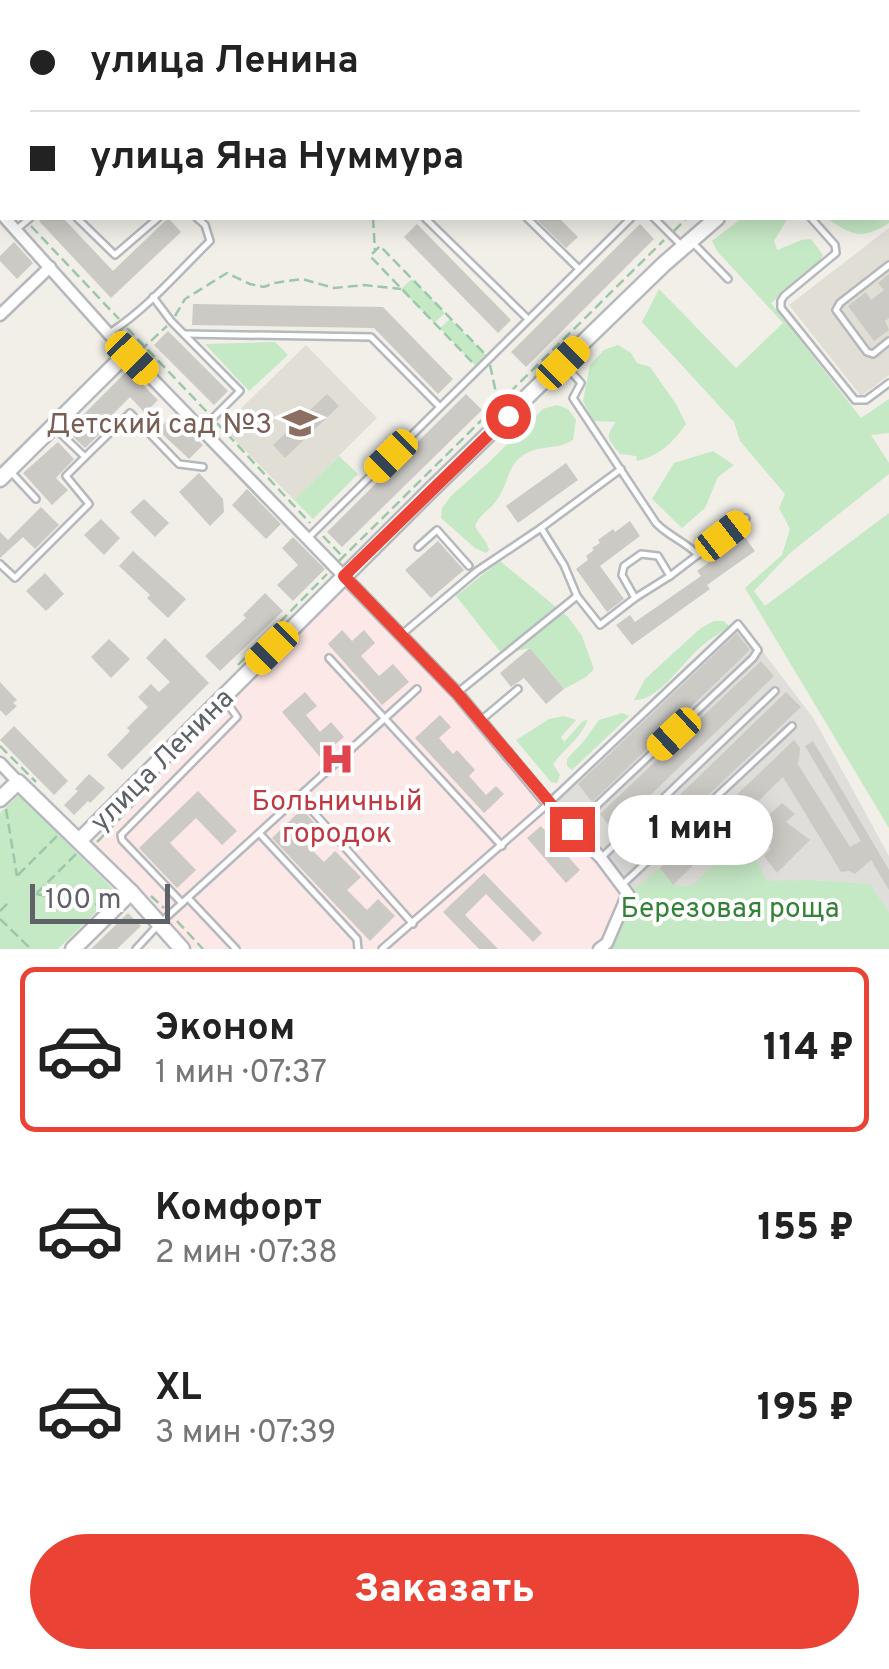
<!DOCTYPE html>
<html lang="ru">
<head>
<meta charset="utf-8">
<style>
	body { margin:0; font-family:Overpass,sans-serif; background:#f6f6f6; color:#222; height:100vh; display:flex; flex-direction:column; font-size:38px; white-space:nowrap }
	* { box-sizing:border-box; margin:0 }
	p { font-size:32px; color:#767676 }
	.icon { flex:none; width:55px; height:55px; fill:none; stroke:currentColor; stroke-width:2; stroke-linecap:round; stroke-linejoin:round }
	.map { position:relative; height:949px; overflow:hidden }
	.drawer { display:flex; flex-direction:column; background:#fff; flex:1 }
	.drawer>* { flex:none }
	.hud { position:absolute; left:0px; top:0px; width:890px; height:220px; box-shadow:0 5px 25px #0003; display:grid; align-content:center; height:220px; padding:0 30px; background:#fff }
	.scale { position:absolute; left:30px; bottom:25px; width:140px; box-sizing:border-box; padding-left:10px; border:5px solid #5f6368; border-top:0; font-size:28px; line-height:35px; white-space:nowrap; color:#5f6368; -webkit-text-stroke:8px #fff; paint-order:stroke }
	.end { position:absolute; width:45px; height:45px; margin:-22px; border:12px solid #ea4335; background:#fff; box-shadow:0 0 0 5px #fff }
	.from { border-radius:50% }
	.bubble { position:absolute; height:70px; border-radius:35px; background:#fff; box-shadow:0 5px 25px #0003; font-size:32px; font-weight:800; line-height:70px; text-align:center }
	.car { position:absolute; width:30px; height:60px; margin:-30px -15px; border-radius:12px; box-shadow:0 0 8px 2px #0007; background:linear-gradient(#f5c518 24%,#345 0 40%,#f5c518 0 76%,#345 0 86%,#f5c518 0) }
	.hud b { display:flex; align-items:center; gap:35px; height:95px; font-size:38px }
	.hud b+b { border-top:2px solid #e0e0e0 }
	.hud i { width:25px; height:25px; background:#222 }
	ul { padding:18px 0 0; list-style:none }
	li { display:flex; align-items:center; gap:30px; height:165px; margin:0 20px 15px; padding:0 10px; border:5px solid transparent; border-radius:15px }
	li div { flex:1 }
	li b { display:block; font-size:38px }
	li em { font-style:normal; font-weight:800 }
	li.active { border-color:#ea4335 }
	li>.icon { width:90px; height:90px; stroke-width:1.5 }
	.button { display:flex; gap:20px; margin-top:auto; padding:20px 30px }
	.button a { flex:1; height:115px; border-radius:60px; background:#ea4335; color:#fff; font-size:40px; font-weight:800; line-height:115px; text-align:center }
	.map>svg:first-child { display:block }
	.industrial { fill:#e0deda }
	.education { fill:#e1ded6 }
	.medical { fill:#fce8e6 }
	.green { fill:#c5e8c5 }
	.building { fill:#cccac5 }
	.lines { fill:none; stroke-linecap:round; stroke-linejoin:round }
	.lane-casing { stroke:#b5b8bc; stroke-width:10 }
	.street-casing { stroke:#b5b8bc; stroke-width:15 }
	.secondary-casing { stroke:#b6babf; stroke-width:19 }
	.path { stroke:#9cc7a9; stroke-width:2.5; stroke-dasharray:10 5; stroke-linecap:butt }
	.lane { stroke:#fff; stroke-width:5 }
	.street { stroke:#fff; stroke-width:10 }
	.secondary { stroke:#fff; stroke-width:14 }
	.route { stroke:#ea4335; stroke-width:12 }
	.labels { text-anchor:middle; stroke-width:8; stroke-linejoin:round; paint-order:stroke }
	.education-label { font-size:28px; fill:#785e54; stroke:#fff; text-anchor:end }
	.street-label { font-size:28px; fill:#5f6368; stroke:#fff }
	.health-label { font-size:28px; fill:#be3a42; stroke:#fff }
	.park-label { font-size:28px; fill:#348238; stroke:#fff }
</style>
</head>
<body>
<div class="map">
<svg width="889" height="949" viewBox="0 0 889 949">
	<rect width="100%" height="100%" fill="#f1efe8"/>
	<path class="industrial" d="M742 624 814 719 889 856V912L870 884 811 880 691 886 673 885 628 894 544 798 565 783 687 665Z"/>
	<g class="education">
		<path d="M889 228V375L861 396 789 305Z"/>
		<path d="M306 345 377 418 294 500 222 427Z"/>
	</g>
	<path class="medical" d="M344 576 457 693 628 894 599 949H182L80 841Z"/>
	<g class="green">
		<path d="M889 106V223C861 241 852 235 826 218H888Z"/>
		<path d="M742 218H788L774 241 777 250 802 240 811 239 823 255 819 263 771 303 861 418 889 399V433L871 435 889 463V474L790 553 754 591 765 606 889 513V828L745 588 782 555 790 529 779 508 785 494 740 441 734 422 642 322 659 289 736 368 783 323 717 251 712 241Z"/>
		<path d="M412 279 445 313 434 323 401 289Z"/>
		<path d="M450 319 487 356 476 366 440 328Z"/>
		<path d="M275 342 288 355 249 391 205 344Z"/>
		<path d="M618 345 631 353 637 363 650 367 676 404 686 424C672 443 661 455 637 461L636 456 620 454C608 438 604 438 616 422L593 421 583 401 590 365 604 350Z"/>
		<path d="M557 405 568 409 576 420 573 440C561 448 548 446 534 450 505 460 511 482 496 501 489 511 480 514 475 526 479 535 487 540 489 550L486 553 475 548 441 518 442 508 451 496 487 464 543 409Z"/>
		<path d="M713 451 734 465 718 477 705 508 682 528 652 499 674 463Z"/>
		<path d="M339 456 358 474 313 519 294 500Z"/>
		<path d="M500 561 568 617 582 636 594 669 586 677 564 689 530 648 502 654 456 596Z"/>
		<path d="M714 621H724L729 626C721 633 711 638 703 645 684 660 658 702 634 700L645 679 701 628Z"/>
		<path d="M622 713 629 716 572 770 567 766V759L584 741 599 720Z"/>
		<path d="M564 716 576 720 561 737 564 742 582 722 588 719C581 738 564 749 553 764L560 775 557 783 551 782 516 740 549 719Z"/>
		<path d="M19 795 116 892 58 949H0V813Z"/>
		<path d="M744 838 767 881 811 880 870 884 889 912V949H599L628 894 660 868 673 885 691 886Z"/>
	</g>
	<g class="building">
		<path d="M43 218H63L113 271 168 218 181 232 111 298 39 221Z"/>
		<path d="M535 218H559L578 237 566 248Z"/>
		<path d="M417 224 511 320 498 333 404 237Z"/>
		<path d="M640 224 654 239 526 367 511 352Z"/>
		<path d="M14 242 33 263 17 279 0 261V256Z"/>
		<path d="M889 274V318L885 321 889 330 874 341 848 306 866 292 871 300 884 290 878 283Z"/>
		<path d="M193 304 383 307 453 379 438 394 374 328 192 325Z"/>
		<path d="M168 331 228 391 214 405 154 345Z"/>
		<path d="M128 370 158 400 145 413 130 397 100 427 104 430 85 448 67 431Z"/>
		<path d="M327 394 339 406 285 458 273 445Z"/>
		<path d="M466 394 482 410 342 547 327 532Z"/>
		<path d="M172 416 203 445 189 459 158 430Z"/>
		<path d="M58 442 74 459 56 478 68 490 52 505 23 473Z"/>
		<path d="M566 463 578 480 518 523 506 506Z"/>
		<path d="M199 473 223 499 224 512 210 526 179 492Z"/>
		<path d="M247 489 281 524 266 539 232 505Z"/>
		<path d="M144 499 169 523 155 537 130 512Z"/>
		<path d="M41 507 59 525 35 549 23 537 0 558V532L8 540Z"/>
		<path d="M101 519 120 538 104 555 84 535Z"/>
		<path d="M630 521 640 536 600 566 624 599 607 612 576 569 588 560 586 556 594 550 592 548 600 543 598 540 613 529 615 532Z"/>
		<path d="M740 531 755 551 707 585 710 589 632 645 616 625 630 615 635 622 701 576 697 571 733 545 728 539Z"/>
		<path d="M293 537 325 569 293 601 277 585 298 565 282 548Z"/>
		<path d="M438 541 464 570 431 598 405 570Z"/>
		<path d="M133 551 186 599 168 618 147 598 150 595 119 566Z"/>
		<path d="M45 573 64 594 46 611 26 591Z"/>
		<path d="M265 593 283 611 220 671 205 656 246 618 243 615Z"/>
		<path d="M342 630 352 641 364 630 375 643 361 656 379 676 393 664 409 682 382 705 328 644Z"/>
		<path d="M737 633 750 650 592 802 578 784Z"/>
		<path d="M165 638 209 683 122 770 107 755 130 731 127 728 148 707 138 697 151 684 159 692 170 682 146 658Z"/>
		<path d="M109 639 130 659 111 678 91 657Z"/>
		<path d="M530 648 564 689 546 704 524 678 511 687 500 673Z"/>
		<path d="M761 661 774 676 613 831 600 814Z"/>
		<path d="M0 682 17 700 13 703 17 706 6 716 0 710Z"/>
		<path d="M305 692 317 706 306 715 320 732 331 722 344 737 320 757 282 712Z"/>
		<path d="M786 692 801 707 639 861 626 847Z"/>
		<path d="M440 715 451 727 439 738 453 754 457 750 475 770 469 776 486 795 496 786 504 794 484 813 415 738Z"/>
		<path d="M14 726 68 781 54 795 0 740Z"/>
		<path d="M794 740 800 748 799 761 797 763 850 847 861 841 805 746 813 741 889 870V890L871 860 855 874 849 871 841 872 783 777 673 885 660 868Z"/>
		<path d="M89 774 105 788 90 803 88 801 74 815 64 805 78 791 75 789Z"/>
		<path d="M198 791 237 831 222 845 196 818 170 843 196 870 177 888 139 848Z"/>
		<path d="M782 803 795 814 786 822 810 840 777 873 764 856 771 849 752 830Z"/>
		<path d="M302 809 319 828 304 842 324 862 335 851 361 877 347 890 367 910 378 899 395 916 370 941 272 838Z"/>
		<path d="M541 826 580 870 566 883 527 838Z"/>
		<path d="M484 873 542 933 533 942 486 894 465 915 498 949H479L443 912Z"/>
		<path d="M128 913 141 926 117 949H91Z"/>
	</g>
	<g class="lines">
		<g class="lane-casing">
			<g id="lane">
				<path d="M207 0 209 2"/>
				<path d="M288 0 290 2"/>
				<path d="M701 0 703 2"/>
				<path d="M875 0 877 2"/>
				<path d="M52 2 55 0"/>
				<path d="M137 2 140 0"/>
				<path d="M318 2 320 0"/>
				<path d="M634 2V0"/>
				<path d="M886 2 889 0"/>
				<path d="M0 39 2 41"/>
				<path d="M0 52 2 50"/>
				<path d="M888 55 889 54"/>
				<path d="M0 130 2 128"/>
				<path d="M0 135 2 138"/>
				<path d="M77 218 115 255 158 218"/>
				<path d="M425 218 528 319"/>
				<path d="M527 218 578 268"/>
				<path d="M654 218 680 244"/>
				<path d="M811 218 835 245 836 253 784 296 781 301V308L855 400H866L889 383"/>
				<path d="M17 229 30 218"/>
				<path d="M693 243 728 279"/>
				<path d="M889 265 840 303 836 310 867 352 873 354 889 341"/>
				<path d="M153 297 171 321 240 391 202 429"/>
				<path d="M111 332C148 308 178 272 210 241L205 225 197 218"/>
				<path d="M184 334 371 337 440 407"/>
				<path d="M565 365 581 383 573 398 656 523C668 536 686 542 698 555"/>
				<path d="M85 457 130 413 179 464 203 467"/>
				<path d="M11 472 36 499"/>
				<path d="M308 538 631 218"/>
				<path d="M418 547 437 530 469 566"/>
				<path d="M0 564 15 578 89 504 66 476 85 457 55 428"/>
				<path d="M577 596 600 625 635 598 670 576 746 518"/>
				<path d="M635 598 622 575 624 566 641 554 658 556 670 576"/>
				<path d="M401 635 477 571 541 528 621 469"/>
				<path d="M329 658 502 846"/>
				<path d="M457 693 577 596 564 565 541 528"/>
				<path d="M480 721 518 689"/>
				<path d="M300 797 413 924"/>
				<path d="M260 834 357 939 358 949"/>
				<path d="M603 856 775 691"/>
				<path d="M622 885 792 726"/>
				<path d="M188 898 236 949"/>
				<path d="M182 903 122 840 121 835 237 717 223 697"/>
				<path d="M136 949 159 924 417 689"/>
				<path d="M382 949 549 803 738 624 758 650 753 658 574 827"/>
			</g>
		</g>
		<g class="street-casing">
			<g id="street">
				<path d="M5 218 108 333 457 693 544 798 601 858 628 894 607 943 599 949"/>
				<path d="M0 315 50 267"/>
				<path d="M0 763 18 782"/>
			</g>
		</g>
		<g class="secondary-casing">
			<g id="secondary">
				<path d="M888 96 889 95"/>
				<path d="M0 479 127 353"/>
				<path d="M0 799 18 782 131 892 182 949"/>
				<path d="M79 841 429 492 664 264 717 218"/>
				<path d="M73 949 131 892"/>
			</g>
		</g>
		<g class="path">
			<path d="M571 0 574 2"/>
			<path d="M76 2 78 0"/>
			<path d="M155 2V0"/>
			<path d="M534 2 537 0"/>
			<path d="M0 74 2 71"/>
			<path d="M0 193 2 196"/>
			<path d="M373 218 375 251"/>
			<path d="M31 226 119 319"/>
			<path d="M674 231 687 218"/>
			<path d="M175 316 185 299 227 273 250 284 264 287 274 283 302 279 334 288 364 285 401 289"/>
			<path d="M127 328 208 413"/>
			<path d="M140 351 167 326"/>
			<path d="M472 362 370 256 380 246 485 354"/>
			<path d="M490 365 498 402"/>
			<path d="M217 423 310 523"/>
			<path d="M323 536 341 555"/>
			<path d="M339 561 664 240"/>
			<path d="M238 665 327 574"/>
			<path d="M0 746 36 782"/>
			<path d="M6 809 17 876"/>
			<path d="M97 842 155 783"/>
			<path d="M18 875 58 835"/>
			<path d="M37 893 77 853"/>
			<path d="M36 894 100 905"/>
			<path d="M151 896 164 908"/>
			<path d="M0 911 9 902"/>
			<path d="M0 919 31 949"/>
			<path d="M177 921 203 949"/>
		</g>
		<use href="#lane" class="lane"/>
		<use href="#street" class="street"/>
		<use href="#secondary" class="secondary"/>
	</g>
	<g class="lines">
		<path class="route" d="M508 416 344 576 457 693 572 829"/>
	</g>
	<defs>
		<g id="school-bare" transform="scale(2.7)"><path d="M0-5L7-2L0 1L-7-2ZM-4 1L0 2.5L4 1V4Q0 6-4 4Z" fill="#8d6e63" stroke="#fff" stroke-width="2.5" paint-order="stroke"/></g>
		<g id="hospital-bare" transform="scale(2.7)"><path d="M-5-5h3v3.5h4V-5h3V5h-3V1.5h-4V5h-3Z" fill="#e0444e" stroke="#fff" stroke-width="2.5" paint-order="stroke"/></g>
	</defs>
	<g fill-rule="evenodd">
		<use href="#school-bare" x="300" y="423"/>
		<use href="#hospital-bare" x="337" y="759"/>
	</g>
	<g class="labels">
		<g class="education-label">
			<text x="272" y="433">Детский сад №3</text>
		</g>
		<g class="street-label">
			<text transform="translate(161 759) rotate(-45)" y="10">улица Ленина</text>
		</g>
		<g class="health-label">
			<text x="337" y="810">Больничный<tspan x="337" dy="32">городок</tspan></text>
		</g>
		<g class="park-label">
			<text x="730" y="917">Березовая роща</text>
		</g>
	</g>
</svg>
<div class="scale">100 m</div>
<i class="end from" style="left:508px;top:416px"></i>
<i class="end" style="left:572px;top:829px"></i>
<div class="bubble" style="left:608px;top:795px;width:165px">1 мин</div>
<i class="car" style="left:132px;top:358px;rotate:136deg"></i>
<i class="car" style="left:563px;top:363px;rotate:45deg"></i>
<i class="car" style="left:391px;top:456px;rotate:225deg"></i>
<i class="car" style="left:723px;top:536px;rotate:52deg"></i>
<i class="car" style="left:272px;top:648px;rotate:225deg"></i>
<i class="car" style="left:674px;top:734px;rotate:227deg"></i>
<div class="hud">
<b><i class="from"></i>улица Ленина</b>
<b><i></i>улица Яна Нуммура</b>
</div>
</div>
<section class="drawer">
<ul>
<li class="active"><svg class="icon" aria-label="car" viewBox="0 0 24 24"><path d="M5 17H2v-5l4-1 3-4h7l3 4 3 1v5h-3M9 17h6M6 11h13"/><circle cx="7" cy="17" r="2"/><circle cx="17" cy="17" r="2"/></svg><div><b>Эконом</b><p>1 мин · 07:37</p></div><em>114 ₽</em></li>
<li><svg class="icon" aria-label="car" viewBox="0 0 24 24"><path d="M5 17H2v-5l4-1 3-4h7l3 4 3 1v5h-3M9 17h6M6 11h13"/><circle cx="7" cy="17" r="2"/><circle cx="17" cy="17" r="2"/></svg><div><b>Комфорт</b><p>2 мин · 07:38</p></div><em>155 ₽</em></li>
<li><svg class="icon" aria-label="car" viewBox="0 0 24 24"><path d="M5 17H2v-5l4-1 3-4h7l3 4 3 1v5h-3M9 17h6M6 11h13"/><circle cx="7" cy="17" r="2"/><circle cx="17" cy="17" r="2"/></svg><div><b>XL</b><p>3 мин · 07:39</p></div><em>195 ₽</em></li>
</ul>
<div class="button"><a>Заказать</a></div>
</section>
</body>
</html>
